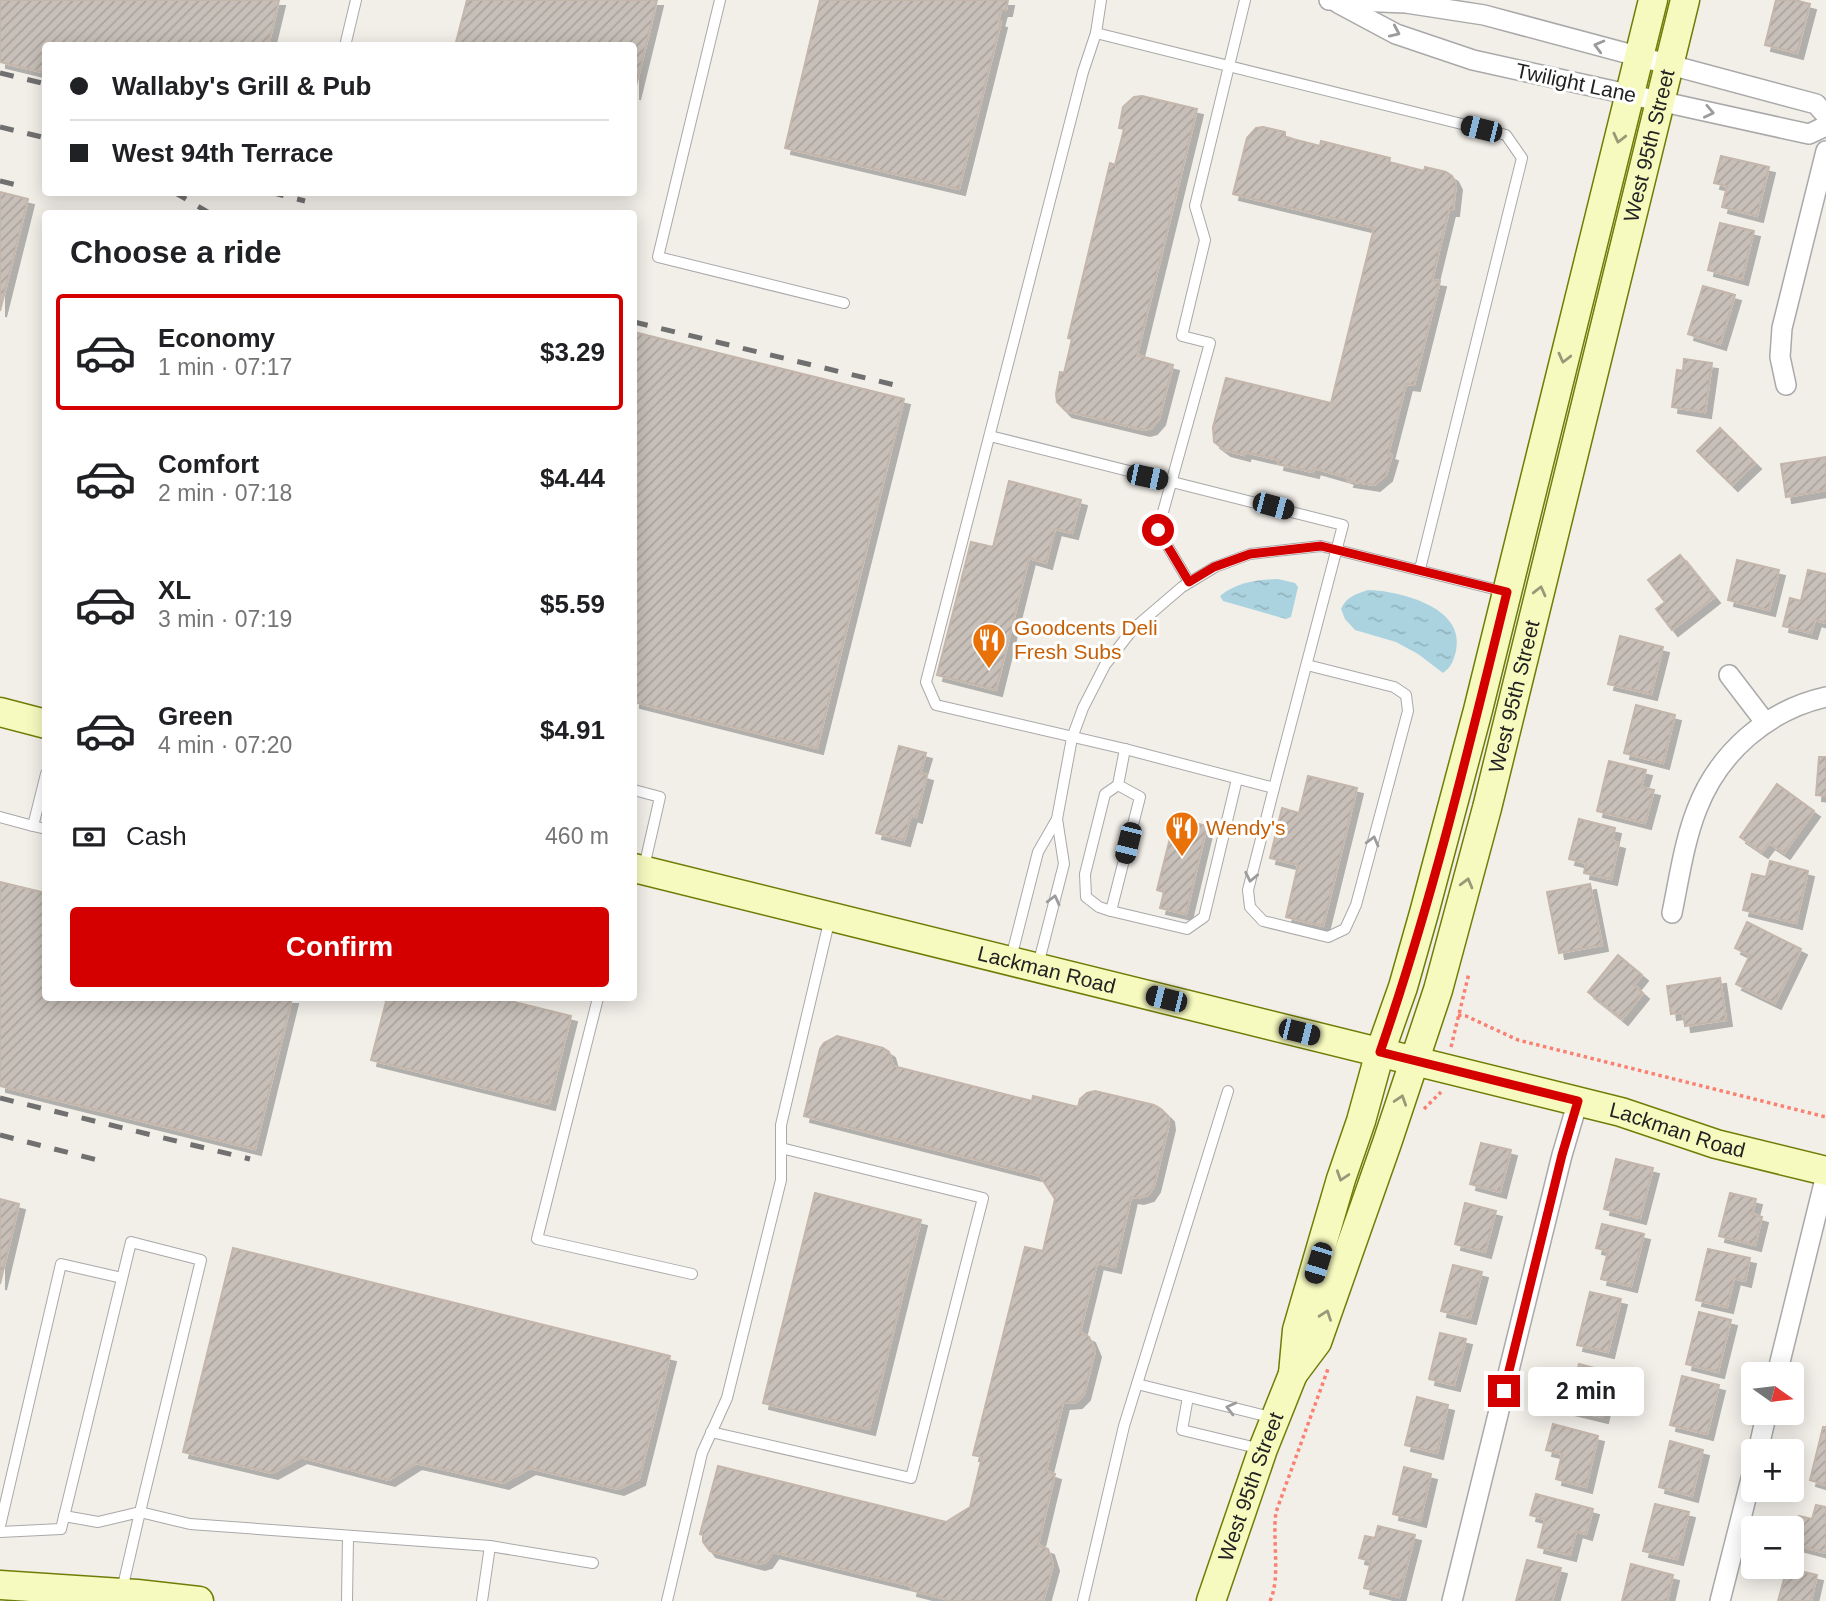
<!DOCTYPE html>
<html lang="en">
<head>
<meta charset="utf-8">
<style>
	body { margin:0; font-family:Arial,sans-serif; background:#f6f6f6; color:#202124; height:100vh; display:flex; flex-direction:column; font-size:26px; white-space:nowrap }
	* { box-sizing:border-box; margin:0 }
	p { font-size:23px; color:#757577 }
	.icon { flex:none; width:38px; height:38px; fill:none; stroke:currentColor; stroke-width:2; stroke-linecap:round; stroke-linejoin:round }
	.map { position:relative; flex:1; overflow:hidden }
	.side { position:absolute; left:42px; top:210px; width:595px; height:791px; display:flex; flex-direction:column; background:#fff; border-radius:7px; box-shadow:0 4px 18px #0003 }
	.side>* { flex:none }
	.banner { position:absolute; left:42px; top:42px; width:595px; height:154px; border-radius:7px; box-shadow:0 4px 18px #0003; display:grid; align-content:center; height:154px; padding:0 28px; background:#fff }
	.needle { width:46px; rotate:104deg }
	.controls { position:absolute; left:1741px; top:1362px; display:grid; gap:14px }
	.controls a { display:grid; place-items:center; width:63px; height:63px; border-radius:7px; background:#fff; box-shadow:0 4px 18px #0003; font-size:35px }
	.end { position:absolute; width:32px; height:32px; margin:-16px; border:9px solid #d40000; background:#fff; box-shadow:0 0 0 4px #fff }
	.from { border-radius:50% }
	.bubble { position:absolute; height:49px; border-radius:7px; background:#fff; box-shadow:0 4px 18px #0003; font-size:23px; font-weight:600; line-height:49px; text-align:center }
	.car { position:absolute; width:21px; height:42px; margin:-21px -10px; border-radius:9px; box-shadow:0 0 5px 2px #0007; background:linear-gradient(#222 24%,#8ab4d8 0 40%,#222 0 76%,#8ab4d8 0 86%,#222 0) }
	.banner b { display:flex; align-items:center; gap:24px; height:66px; font-size:26px }
	.banner b+b { border-top:2px solid #e0e0e0 }
	.banner i { width:18px; height:18px; background:#202124 }
	ul { padding:0; list-style:none }
	li { display:flex; align-items:center; gap:21px; height:116px; margin:0 14px 10px; padding:0 14px; border:4px solid transparent; border-radius:7px }
	li div { flex:1 }
	li b { display:block; font-size:26px }
	li em { font-style:normal; font-weight:600 }
	li.on { border-color:#d40000 }
	li>.icon { width:63px; height:63px; stroke-width:1.5 }
	h2 { padding:0 28px; font-size:32px; line-height:84px }
	.pay { display:flex; align-items:center; gap:18px; height:77px; padding:0 28px; font-size:26px }
	.pay p { margin-inline-start:auto }
	.button { display:flex; gap:14px; margin-top:auto; padding:14px 28px }
	.button a { flex:1; height:80px; border-radius:7px; background:#d40000; color:#fff; font-size:28px; font-weight:600; line-height:80px; text-align:center }
	.map>svg:first-child { display:block }
	.water { fill:url(#water-ripples) }
	.building { fill:url(#building-hatch); stroke:#c4b6ab; stroke-width:2; filter:url(#shadow) }
	.lines { fill:none; stroke-linecap:round; stroke-linejoin:round }
	.lane-casing { stroke:#a9a9a9; stroke-width:12 }
	.street-casing { stroke:#a9a9a9; stroke-width:22 }
	.secondary-casing { stroke:#707d05; stroke-width:31 }
	.path { stroke:#fa8072; stroke-width:3.5; stroke-dasharray:3.5 3.5; stroke-linecap:butt }
	.lane { stroke:#fff; stroke-width:10 }
	.street { stroke:#fff; stroke-width:19 }
	.secondary { stroke:#f7fabf; stroke-width:28 }
	.rail { stroke:#707070; stroke-width:5; stroke-dasharray:14 14; stroke-linecap:butt }
	.oneway { stroke:#9c9c9c }
	.oneway2 { stroke:#979978 }
	.route { stroke:#d40000; stroke-width:9 }
	.labels { text-anchor:middle; stroke-width:6; stroke-linejoin:round; paint-order:stroke }
	.street-label { font-size:21px; fill:#222; stroke:#fff }
	.food-label { font-size:21px; fill:#c56008; stroke:#fff; text-anchor:start }
</style>
</head>
<body>
<div class="map">
<svg width="1826" height="1601" viewBox="0 0 1826 1601">
	<defs>
		<pattern id="water-ripples" width="26" height="14" patternUnits="userSpaceOnUse" patternTransform="scale(1.75)"><rect width="26" height="14" fill="#aad3df"/><path d="M2 4q2-2 4 0t4 0M15 11q2-2 4 0t4 0" fill="none" stroke="#92b5bf"/></pattern>
		<pattern id="building-hatch" width="6" height="6" patternUnits="userSpaceOnUse" patternTransform="scale(1.75)"><rect width="6" height="6" fill="#c7bfb8"/><path d="M-1 1l2-2M0 6l6-6M5 7l2-2" fill="none" stroke="#aba49e"/></pattern>
		<filter id="shadow"><feDropShadow dx="6" dy="6" stdDeviation="0" flood-color="#0004"/></filter>
	</defs>
	<rect width="100%" height="100%" fill="#f2efe9"/>
	<g class="water">
		<path d="M1278 579 1295 583 1298 587 1291 617 1286 619 1223 601 1220 596C1237 582 1256 580 1278 579Z"/>
		<path d="M1368 590C1400 591 1466 607 1456 651 1453 662 1452 666 1443 673L1418 654 1396 642 1355 630 1345 619 1341 609C1346 597 1356 594 1368 590Z"/>
	</g>
	<g class="building">
		<path d="M0 0H279L268 46H46V73L0 62Z"/>
		<path d="M467 0H657L634 94V46H455Z"/>
		<path d="M820 0H1008L1006 10H1001L998 21 1001 22 959 189 785 148Z"/>
		<path d="M1776 0H1795L1810 4 1797 53 1765 45Z"/>
		<path d="M1142 96 1197 109 1137 355 1173 365 1159 419 1151 428 1144 430 1066 411 1057 402 1056 394 1060 372 1064 373 1072 339 1068 338 1110 163 1115 165 1124 129 1119 128 1123 107 1134 97Z"/>
		<path d="M1263 127 1285 132V137L1320 146 1321 141 1390 158 1389 162 1424 171 1425 167 1446 172 1452 176 1456 184 1453 210H1449L1432 280 1440 281 1414 385 1406 384 1388 454 1392 455 1386 475 1374 485 1348 481 1349 478 1314 468 1313 472 1278 464 1279 460 1245 452 1244 455 1225 450 1214 442 1213 427 1226 378 1331 403 1374 228 1233 194 1247 138 1256 128Z"/>
		<path d="M1721 156 1769 167 1757 216 1722 207 1727 186 1714 183Z"/>
		<path d="M0 192 28 199 0 311Z"/>
		<path d="M1720 223 1754 231 1742 279 1708 270Z"/>
		<path d="M1703 286 1735 295 1720 344 1688 334Z"/>
		<path d="M634 332 904 399 817 748 634 702Z"/>
		<path d="M1684 359 1712 363 1705 412 1672 407 1677 370 1683 371Z"/>
		<path d="M1720 428 1755 463 1732 485 1697 451Z"/>
		<path d="M1826 457V490L1786 497 1781 464Z"/>
		<path d="M1009 481 1081 500 1072 533 1055 529 1046 563 1029 558 996 690 937 675 971 542 993 547Z"/>
		<path d="M1680 555 1714 597 1672 630 1656 609 1665 602 1648 580Z"/>
		<path d="M1737 560 1779 570 1769 610 1728 600Z"/>
		<path d="M1808 570 1826 574V623L1815 620 1811 633 1783 626 1790 598 1801 601Z"/>
		<path d="M1620 636 1663 647 1651 694 1608 684Z"/>
		<path d="M1636 705 1675 715 1663 763 1624 753Z"/>
		<path d="M899 746 926 753 920 773 927 775 916 817 911 815 904 840 876 833Z"/>
		<path d="M1819 757H1826V796L1816 795Z"/>
		<path d="M1609 761 1646 770 1641 787 1654 790 1645 823 1597 811Z"/>
		<path d="M1308 776 1357 788 1323 926 1286 917 1298 865 1270 858 1282 808 1299 813Z"/>
		<path d="M1777 784 1814 811 1784 853 1769 843 1762 852 1740 837Z"/>
		<path d="M1175 818 1207 826 1186 914 1160 908 1164 892 1157 890Z"/>
		<path d="M1579 819 1615 828 1612 841 1619 843 1611 879 1584 873 1586 863 1569 859Z"/>
		<path d="M1770 861 1808 871 1796 923 1743 910 1752 874 1766 877Z"/>
		<path d="M0 882 46 893V998H292L255 1149 0 1086Z"/>
		<path d="M1590 884 1602 945 1559 953 1547 892Z"/>
		<path d="M1747 922 1801 949 1775 1003 1736 984 1750 955 1735 948Z"/>
		<path d="M1618 955 1642 975 1634 985 1643 993 1622 1019 1588 992Z"/>
		<path d="M1720 978 1726 1020 1685 1026 1683 1012 1671 1014 1667 986Z"/>
		<path d="M387 998H498L571 1016 549 1104 371 1060Z"/>
		<path d="M837 1036 883 1048 889 1052 893 1066 1032 1101 1033 1096 1078 1107 1080 1099 1087 1093 1095 1091 1154 1105 1161 1109 1168 1116 1169 1124 1154 1186 1148 1195 1138 1198 1131 1197 1115 1267 1097 1263 1080 1332 1089 1337 1095 1351 1084 1394 1076 1402 1063 1403 1046 1471 1055 1474 1038 1545 1048 1549 1053 1565 1043 1601H946V1599L911 1590 912 1586 773 1552 766 1562 759 1564 710 1551 703 1542V1535L700 1534 718 1466 946 1522 970 1507 982 1457 973 1455 1025 1247 1043 1251 1055 1199 1040 1176 804 1116 820 1049 824 1043Z"/>
		<path d="M1481 1143 1511 1150 1500 1192 1470 1184Z"/>
		<path d="M1616 1159 1653 1168 1640 1218 1604 1209Z"/>
		<path d="M815 1193 921 1220 869 1429 763 1403Z"/>
		<path d="M1730 1193 1756 1199 1752 1214 1762 1217 1755 1245 1719 1236Z"/>
		<path d="M0 1199 19 1204 0 1284Z"/>
		<path d="M1465 1203 1496 1211 1485 1252 1455 1244Z"/>
		<path d="M1602 1224 1644 1234 1631 1286 1601 1279 1608 1251 1596 1248Z"/>
		<path d="M233 1248 670 1356 639 1479 618 1489 530 1468 503 1483 416 1463 389 1480 301 1457 272 1473 183 1452Z"/>
		<path d="M1708 1249 1750 1258 1745 1281 1734 1278 1727 1307 1696 1300Z"/>
		<path d="M1453 1265 1482 1272 1470 1318 1441 1311Z"/>
		<path d="M1590 1292 1621 1299 1608 1352 1577 1345Z"/>
		<path d="M1699 1312 1731 1320 1718 1372 1686 1364Z"/>
		<path d="M1440 1333 1466 1339 1454 1385 1429 1379Z"/>
		<path d="M1579 1364 1602 1370 1598 1385 1609 1388 1602 1417 1556 1406 1562 1380 1574 1383Z"/>
		<path d="M1682 1376 1719 1385 1707 1434 1670 1425Z"/>
		<path d="M1417 1397 1448 1405 1437 1453 1405 1445Z"/>
		<path d="M1553 1424 1598 1436 1586 1487 1556 1479 1562 1454 1546 1450Z"/>
		<path d="M1823 1427H1826V1485L1810 1480Z"/>
		<path d="M1670 1441 1703 1450 1692 1496 1659 1487Z"/>
		<path d="M1404 1467 1431 1474 1420 1521 1393 1514Z"/>
		<path d="M1536 1494 1593 1509 1586 1534 1576 1531 1570 1555 1538 1547 1545 1519 1530 1515Z"/>
		<path d="M1655 1504 1689 1512 1677 1559 1643 1551Z"/>
		<path d="M1816 1505 1826 1507V1553L1792 1544 1799 1516 1812 1519Z"/>
		<path d="M1378 1526 1415 1535 1399 1597 1364 1588 1371 1561 1359 1558 1365 1536 1375 1538Z"/>
		<path d="M1527 1560 1561 1568 1552 1601H1516Z"/>
		<path d="M1631 1564 1673 1575 1667 1601H1622Z"/>
		<path d="M1787 1568 1817 1575 1811 1601H1778Z"/>
	</g>
	<g class="lines">
		<g class="lane-casing">
			<g id="lane">
				<path d="M720 0 658 257 844 303"/>
				<path d="M1101 0 1096 33 1506 135 1522 158 1420 569"/>
				<path d="M345 46 356 0"/>
				<path d="M990 436 1343 525 1274 788 1125 749 936 705 926 682 1083 72 1096 33"/>
				<path d="M1189 582 1158 530 1210 343 1182 336 1205 240 1195 206 1245 0"/>
				<path d="M1125 749 1118 785 1140 797 1111 911 1187 929 1204 917 1237 779"/>
				<path d="M46 774 33 826 46 829"/>
				<path d="M1274 788 1248 890 1250 907 1263 921 1328 937 1345 929 1356 905 1408 711 1406 695 1394 687 1307 665"/>
				<path d="M634 790 660 797 644 867"/>
				<path d="M0 817 33 826"/>
				<path d="M1111 911 1099 907 1086 897 1085 874 1105 794 1118 785"/>
				<path d="M1011 958 1038 852 1057 819 1072 738 1083 708 1105 665 1133 629 1182 587 1215 567 1250 554 1321 546 1506 592"/>
				<path d="M1038 965 1064 864 1057 819"/>
				<path d="M598 998 537 1239 692 1274"/>
				<path d="M1137 1384 1228 1091"/>
				<path d="M1188 1397 1182 1430 1261 1449"/>
				<path d="M711 1432 911 1478 983 1198 781 1148"/>
				<path d="M64 1516 98 1522 140 1512 122 1590"/>
				<path d="M0 1526 61 1264 122 1278"/>
				<path d="M0 1532 61 1529 131 1242 201 1260 140 1512 190 1524 490 1546 593 1563"/>
				<path d="M347 1601 348 1537"/>
				<path d="M482 1601 490 1546"/>
				<path d="M667 1601 702 1453 727 1398 781 1180V1125L830 918"/>
				<path d="M1083 1601 1124 1426 1137 1384 1274 1418"/>
			</g>
		</g>
		<g class="street-casing">
			<g id="street">
				<path d="M1329 0 1406 3 1484 15 1816 104 1826 115"/>
				<path d="M1338 3 1396 34 1473 60 1809 134 1826 126"/>
				<path d="M1786 385 1780 357 1782 328 1826 151"/>
				<path d="M1729 675 1765 722"/>
				<path d="M1672 913C1679 879 1684 842 1697 809 1719 752 1768 710 1826 697"/>
				<path d="M1777 1374 1826 1175"/>
				<path d="M1758 1451 1767 1412"/>
				<path d="M1452 1601 1562 1155 1578 1101"/>
				<path d="M1720 1601 1754 1467"/>
			</g>
		</g>
		<g class="secondary-casing">
			<g id="secondary">
				<path d="M0 712 46 724"/>
				<path id="s1" d="M634 868 1621 1112 1716 1144 1826 1171"/>
				<path d="M1293 1374 1297 1330 1341 1179 1361 1121 1380 1052 1403 987 1424 913 1478 710 1653 0"/>
				<path d="M0 1585 137 1594 199 1601"/>
				<path id="s2" d="M1211 1601 1263 1449 1293 1374 1317 1342 1387 1143 1438 990 1487 808 1685 0"/>
			</g>
		</g>
		<g class="path">
			<path d="M1458 1015 1466 1016 1518 1040 1826 1117"/>
			<path d="M1451 1047 1469 973"/>
			<path d="M1424 1109 1441 1092"/>
			<path d="M1270 1601C1281 1577 1272 1540 1276 1512L1328 1369"/>
		</g>
		<use href="#lane" class="lane"/>
		<use href="#street" class="street"/>
		<use href="#secondary" class="secondary"/>
		<g class="rail">
			<path d="M0 73 46 84"/>
			<path d="M0 127 46 138"/>
			<path d="M0 181 17 185"/>
			<path d="M174 192 211 214"/>
			<path d="M270 192 305 201"/>
			<path d="M634 322 903 387"/>
			<path d="M0 1098 250 1159"/>
			<path d="M0 1135 101 1161"/>
		</g>
	</g>
	<defs><path id="oneway-chevron" d="M-2-3.5L2.5 0L-2 3.5" fill="none" stroke-width="1.6" stroke-linecap="round" stroke-linejoin="round" transform="scale(1.75)"/></defs>
	<g class="oneway">
		<use href="#oneway-chevron" transform="translate(1395 32) rotate(24)"/>
		<use href="#oneway-chevron" transform="translate(1599 46) rotate(-165)"/>
		<use href="#oneway-chevron" transform="translate(1709 112) rotate(12)"/>
		<use href="#oneway-chevron" transform="translate(1373 841) rotate(-75)"/>
		<use href="#oneway-chevron" transform="translate(1251 877) rotate(102)"/>
		<use href="#oneway-chevron" transform="translate(1054 900) rotate(-76)"/>
		<use href="#oneway-chevron" transform="translate(1231 1408) rotate(-166)"/>
	</g>
	<g class="oneway2">
		<use href="#oneway-chevron" transform="translate(1619 138) rotate(104)"/>
		<use href="#oneway-chevron" transform="translate(1564 358) rotate(104)"/>
		<use href="#oneway-chevron" transform="translate(1540 591) rotate(-76)"/>
		<use href="#oneway-chevron" transform="translate(1467 883) rotate(-75)"/>
		<use href="#oneway-chevron" transform="translate(1401 1100) rotate(-72)"/>
		<use href="#oneway-chevron" transform="translate(1342 1176) rotate(108)"/>
		<use href="#oneway-chevron" transform="translate(1326 1315) rotate(-70)"/>
	</g>
	<g class="lines">
		<path class="route" d="M1158 530 1189 582 1214 567 1250 554 1321 546 1507 592C1469 747 1432 902 1380 1052L1578 1101 1562 1155 1504 1391"/>
	</g>
	<defs>
		<g id="restaurant-pin" transform="scale(1.75)"><path d="M0 17L-7.5 6A9.5 9.5 0 1 1 7.5 6Z" fill="#e8710a" stroke="#fff"/><path d="M-5-6h1v4h1v-4h1v4h1v-4h1v5L-1.5 .5V6h-2V.5L-5-1ZM5-6V6H3V1.5H1.5Q1.5-4 5-6Z" fill="#fff"/></g>
	</defs>
	<g fill-rule="evenodd">
		<use href="#restaurant-pin" x="989" y="640"/>
		<use href="#restaurant-pin" x="1182" y="828"/>
	</g>
	<g class="labels">
		<g class="street-label">
			<text transform="translate(1576 83) rotate(12)" y="7">Twilight Lane</text>
			<text dy="7" stroke="none"><textPath href="#s2" startOffset="1524">West 95th Street</textPath></text>
			<text dy="7" stroke="none"><textPath href="#s2" startOffset="957">West 95th Street</textPath></text>
			<text dy="7" stroke="none"><textPath href="#s1" startOffset="425">Lackman Road</textPath></text>
			<text dy="7" stroke="none"><textPath href="#s1" startOffset="1076">Lackman Road</textPath></text>
			<text dy="7" stroke="none"><textPath href="#s2" startOffset="121">West 95th Street</textPath></text>
		</g>
		<g class="food-label">
			<text x="1014" y="635">Goodcents Deli<tspan x="1014" dy="24">Fresh Subs</tspan></text>
			<text x="1206" y="835">Wendy's</text>
		</g>
	</g>
</svg>
<div class="controls">
<a><svg class="needle" viewBox="-14 -14 28 28"><path d="M0-13l5 13h-10z" fill="#e53935"/><path d="M0 13l5-13h-10z" fill="#757577"/></svg></a>
<a>+</a>
<a>−</a>
</div>
<i class="end from" style="left:1158px;top:530px"></i>
<i class="end" style="left:1504px;top:1391px"></i>
<div class="bubble" style="left:1528px;top:1367px;width:116px">2 min</div>
<i class="car" style="left:1481px;top:129px;rotate:284deg"></i>
<i class="car" style="left:1147px;top:477px;rotate:102deg"></i>
<i class="car" style="left:1273px;top:506px;rotate:105deg"></i>
<i class="car" style="left:1128px;top:843px;rotate:194deg"></i>
<i class="car" style="left:1166px;top:999px;rotate:284deg"></i>
<i class="car" style="left:1299px;top:1032px;rotate:104deg"></i>
<i class="car" style="left:1318px;top:1263px;rotate:197deg"></i>
<div class="banner">
<b><i class="from"></i>Wallaby's Grill &amp; Pub</b>
<b><i></i>West 94th Terrace</b>
</div>
<section class="side">
<h2>Choose a ride</h2>
<ul>
<li class="on"><svg class="icon" aria-label="car" viewBox="0 0 24 24"><path d="M5 17H2v-5l4-1 3-4h7l3 4 3 1v5h-3M9 17h6M6 11h13"/><circle cx="7" cy="17" r="2"/><circle cx="17" cy="17" r="2"/></svg><div><b>Economy</b><p>1 min · 07:17</p></div><em>$3.29</em></li>
<li><svg class="icon" aria-label="car" viewBox="0 0 24 24"><path d="M5 17H2v-5l4-1 3-4h7l3 4 3 1v5h-3M9 17h6M6 11h13"/><circle cx="7" cy="17" r="2"/><circle cx="17" cy="17" r="2"/></svg><div><b>Comfort</b><p>2 min · 07:18</p></div><em>$4.44</em></li>
<li><svg class="icon" aria-label="car" viewBox="0 0 24 24"><path d="M5 17H2v-5l4-1 3-4h7l3 4 3 1v5h-3M9 17h6M6 11h13"/><circle cx="7" cy="17" r="2"/><circle cx="17" cy="17" r="2"/></svg><div><b>XL</b><p>3 min · 07:19</p></div><em>$5.59</em></li>
<li><svg class="icon" aria-label="car" viewBox="0 0 24 24"><path d="M5 17H2v-5l4-1 3-4h7l3 4 3 1v5h-3M9 17h6M6 11h13"/><circle cx="7" cy="17" r="2"/><circle cx="17" cy="17" r="2"/></svg><div><b>Green</b><p>4 min · 07:20</p></div><em>$4.91</em></li>
</ul>
<div class="pay"><svg class="icon" aria-label="cash" viewBox="0 0 24 24"><path d="M3 7h18v10H3z"/><circle cx="12" cy="12" r="2"/></svg>Cash<p>460 m</p></div>
<div class="button"><a>Confirm</a></div>
</section>
</div>
</body>
</html>
